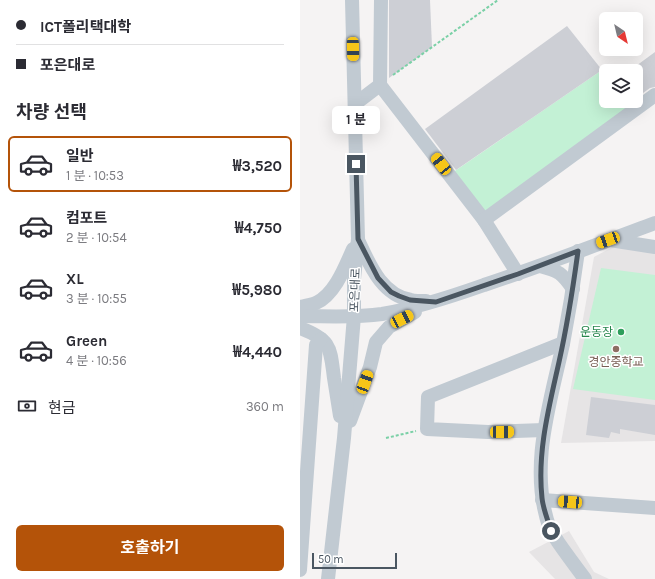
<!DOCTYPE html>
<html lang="ko">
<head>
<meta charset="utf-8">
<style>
	body { margin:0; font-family:Karla,"Noto Sans KR",sans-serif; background:#f7f7f7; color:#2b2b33; height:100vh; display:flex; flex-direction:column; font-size:15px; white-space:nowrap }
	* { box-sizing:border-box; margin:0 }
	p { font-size:13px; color:#7c7c81 }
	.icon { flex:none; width:22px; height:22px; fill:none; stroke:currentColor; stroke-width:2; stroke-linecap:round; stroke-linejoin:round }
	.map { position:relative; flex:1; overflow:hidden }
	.details { display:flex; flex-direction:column; background:#fff; width:300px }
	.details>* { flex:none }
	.hud { display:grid; align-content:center; height:88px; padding:0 16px; background:#fff }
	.needle { width:26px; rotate:145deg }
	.controls { position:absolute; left:299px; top:12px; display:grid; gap:8px }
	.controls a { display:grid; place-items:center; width:44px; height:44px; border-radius:6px; background:#fff; box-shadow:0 4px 16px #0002; font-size:20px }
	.scale { position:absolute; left:12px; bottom:10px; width:85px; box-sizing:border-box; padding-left:4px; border:2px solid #4a5661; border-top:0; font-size:11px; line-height:14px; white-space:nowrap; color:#4a5661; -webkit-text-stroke:3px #fff; paint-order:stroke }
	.end { position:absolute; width:18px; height:18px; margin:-9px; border:5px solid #4a5661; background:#fff; box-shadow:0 0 0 2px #fff }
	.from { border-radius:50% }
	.bubble { position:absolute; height:28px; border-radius:6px; background:#fff; box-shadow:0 4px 16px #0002; font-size:13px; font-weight:700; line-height:28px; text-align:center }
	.car { position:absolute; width:12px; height:24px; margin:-12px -6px; border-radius:5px; box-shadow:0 0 3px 1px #0007; background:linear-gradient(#f5c518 24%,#345 0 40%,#f5c518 0 76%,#345 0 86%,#f5c518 0) }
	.hud b { display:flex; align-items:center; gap:14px; height:38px; font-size:15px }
	.hud b+b { border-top:1px solid #e1e1e2 }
	.hud i { width:10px; height:10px; background:#2b2b33 }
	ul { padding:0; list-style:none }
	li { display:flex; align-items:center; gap:12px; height:56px; margin:0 8px 6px; padding:0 8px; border:2px solid transparent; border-radius:6px }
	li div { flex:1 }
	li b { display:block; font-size:15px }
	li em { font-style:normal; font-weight:700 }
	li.active { border-color:#b45309 }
	li>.icon { width:36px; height:36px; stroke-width:1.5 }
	h2 { padding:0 16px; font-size:18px; line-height:48px }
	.pay { display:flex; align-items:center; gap:10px; height:44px; padding:0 16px; font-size:15px }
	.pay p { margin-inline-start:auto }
	.primary-button { display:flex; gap:8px; margin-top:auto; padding:8px 16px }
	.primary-button a { flex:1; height:46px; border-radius:6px; background:#b45309; color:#fff; font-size:16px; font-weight:700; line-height:46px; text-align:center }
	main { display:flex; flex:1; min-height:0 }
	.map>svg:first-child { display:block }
	.education { fill:#e6e4e5 }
	.green { fill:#c3f1d5 }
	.building { fill:#cdcfd5 }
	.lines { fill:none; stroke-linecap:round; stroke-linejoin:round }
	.path { stroke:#7ad0a6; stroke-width:2; stroke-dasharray:3 2; stroke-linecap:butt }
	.minor { stroke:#c1cad2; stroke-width:14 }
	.route { stroke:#4a5661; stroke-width:5 }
	.leisure-dot { fill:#2e9e5b; stroke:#fff; stroke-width:1.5 }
	.education-dot { fill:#8d6e63; stroke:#fff; stroke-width:1.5 }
	.labels { text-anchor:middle; stroke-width:3; stroke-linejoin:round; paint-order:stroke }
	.street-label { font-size:12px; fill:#4a5661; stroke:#fff }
	.leisure-label { font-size:12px; fill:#27864d; stroke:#fff; text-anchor:end }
	.education-label { font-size:12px; fill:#785e54; stroke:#fff }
</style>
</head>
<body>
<main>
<section class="details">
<div class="hud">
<b><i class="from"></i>ICT폴리택대학</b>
<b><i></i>포은대로</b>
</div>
<h2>차량 선택</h2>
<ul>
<li class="active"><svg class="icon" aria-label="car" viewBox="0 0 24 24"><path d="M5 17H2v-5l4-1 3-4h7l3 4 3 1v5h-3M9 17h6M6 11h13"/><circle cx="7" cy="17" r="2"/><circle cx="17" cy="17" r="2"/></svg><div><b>일반</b><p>1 분 · 10:53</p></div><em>₩3,520</em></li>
<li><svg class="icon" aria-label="car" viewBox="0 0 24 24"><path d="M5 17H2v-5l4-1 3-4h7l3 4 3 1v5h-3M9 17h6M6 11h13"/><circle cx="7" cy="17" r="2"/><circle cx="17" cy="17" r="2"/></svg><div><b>컴포트</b><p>2 분 · 10:54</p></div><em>₩4,750</em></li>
<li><svg class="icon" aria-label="car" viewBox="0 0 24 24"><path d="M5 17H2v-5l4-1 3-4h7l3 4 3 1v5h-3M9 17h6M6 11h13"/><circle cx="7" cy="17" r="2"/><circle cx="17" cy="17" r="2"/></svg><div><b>XL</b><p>3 분 · 10:55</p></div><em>₩5,980</em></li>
<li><svg class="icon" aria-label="car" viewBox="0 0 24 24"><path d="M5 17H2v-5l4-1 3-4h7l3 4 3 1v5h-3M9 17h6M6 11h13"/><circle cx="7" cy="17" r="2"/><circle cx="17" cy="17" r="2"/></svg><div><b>Green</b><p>4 분 · 10:56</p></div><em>₩4,440</em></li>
</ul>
<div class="pay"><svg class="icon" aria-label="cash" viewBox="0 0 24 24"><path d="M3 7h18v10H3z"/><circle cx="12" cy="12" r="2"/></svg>현금<p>360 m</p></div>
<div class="primary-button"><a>호출하기</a></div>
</section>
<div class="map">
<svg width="355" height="579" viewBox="0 0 355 579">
	<rect width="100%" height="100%" fill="#f5f3f3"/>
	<g class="education">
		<path d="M318 244 355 252V441L261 443 294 257Z"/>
		<path d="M269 531 294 572 309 579H255L229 552Z"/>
	</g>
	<g class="green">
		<path d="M302 70 306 75V101H325L332 112 184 220 149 175Z"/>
		<path d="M301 268 355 275V400L273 389Z"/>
	</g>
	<g class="building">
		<path d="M89 0H130L132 47 89 78Z"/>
		<path d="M267 26 302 70 156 170 125 129Z"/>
		<path d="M355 52V87L350 88 336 98V66Z"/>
		<path d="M291 397 355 405V435L320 429V434L311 432 309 438 286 435Z"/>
	</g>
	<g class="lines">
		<g class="path">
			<path d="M93 75 198 0"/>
			<path d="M86 438 116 431"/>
		</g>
		<g class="minor">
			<path d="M80 85 184 220 218 274"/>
			<path d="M55 104 80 85 81 0"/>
			<path d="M184 220 355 95"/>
			<path d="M58 240C69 263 81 295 111 300 116 301 121 301 126 301"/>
			<path d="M310 240 355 247"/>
			<path d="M278 251C274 282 269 313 263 344 250 404 228 469 250 529 252 534 256 538 258 542 267 555 276 567 285 579"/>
			<path d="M240 266C259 271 262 273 273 289"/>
			<path d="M0 307C5 306 11 305 16 303 35 294 45 267 53 249"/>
			<path d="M0 316C27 316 55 318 82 314 117 308 150 297 184 285 242 266 298 244 355 223"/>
			<path d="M0 328C32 340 30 348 34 378 36 391 38 403 40 416"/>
			<path d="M50 421 70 367 76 342 89 327 115 312"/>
			<path d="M244 430 188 432 127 429 128 397 263 343"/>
			<path d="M242 500 355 508"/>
			<path d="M0 570 16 345 21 339"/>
			<path d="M28 579 44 438 54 316V279L58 239 52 0"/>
		</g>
	</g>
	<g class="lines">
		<path class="route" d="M56 164 58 239 78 278 91 292 99 296 110 300 136 302 218 274 278 251C273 288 267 326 259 362 249 407 237 452 242 498 243 509 248 520 251 531"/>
	</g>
	<circle class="leisure-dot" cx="321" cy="332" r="4"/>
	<circle class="education-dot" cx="316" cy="349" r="4"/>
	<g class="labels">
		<g class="street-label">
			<text transform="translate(55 290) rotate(-88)" y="4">포은대로</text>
		</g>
		<g class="leisure-label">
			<text x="313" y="336">운동장</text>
		</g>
		<g class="education-label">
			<text x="316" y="366">경안중학교</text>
		</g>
	</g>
</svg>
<div class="controls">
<a><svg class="needle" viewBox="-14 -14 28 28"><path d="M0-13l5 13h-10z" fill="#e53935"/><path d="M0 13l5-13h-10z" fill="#7c7c81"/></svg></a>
<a><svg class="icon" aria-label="layers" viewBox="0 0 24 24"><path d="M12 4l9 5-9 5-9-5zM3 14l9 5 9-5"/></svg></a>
</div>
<div class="scale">50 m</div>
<i class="end from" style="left:251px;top:531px"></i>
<i class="end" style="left:56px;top:164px"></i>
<div class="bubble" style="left:32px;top:106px;width:48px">1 분</div>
<i class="car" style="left:53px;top:49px;rotate:179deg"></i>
<i class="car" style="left:141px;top:164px;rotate:322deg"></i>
<i class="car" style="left:308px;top:240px;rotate:250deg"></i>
<i class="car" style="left:102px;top:319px;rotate:63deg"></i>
<i class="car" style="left:65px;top:382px;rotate:20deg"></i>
<i class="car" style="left:202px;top:432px;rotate:89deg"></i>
<i class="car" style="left:270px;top:502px;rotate:274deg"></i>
</div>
</main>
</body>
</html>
